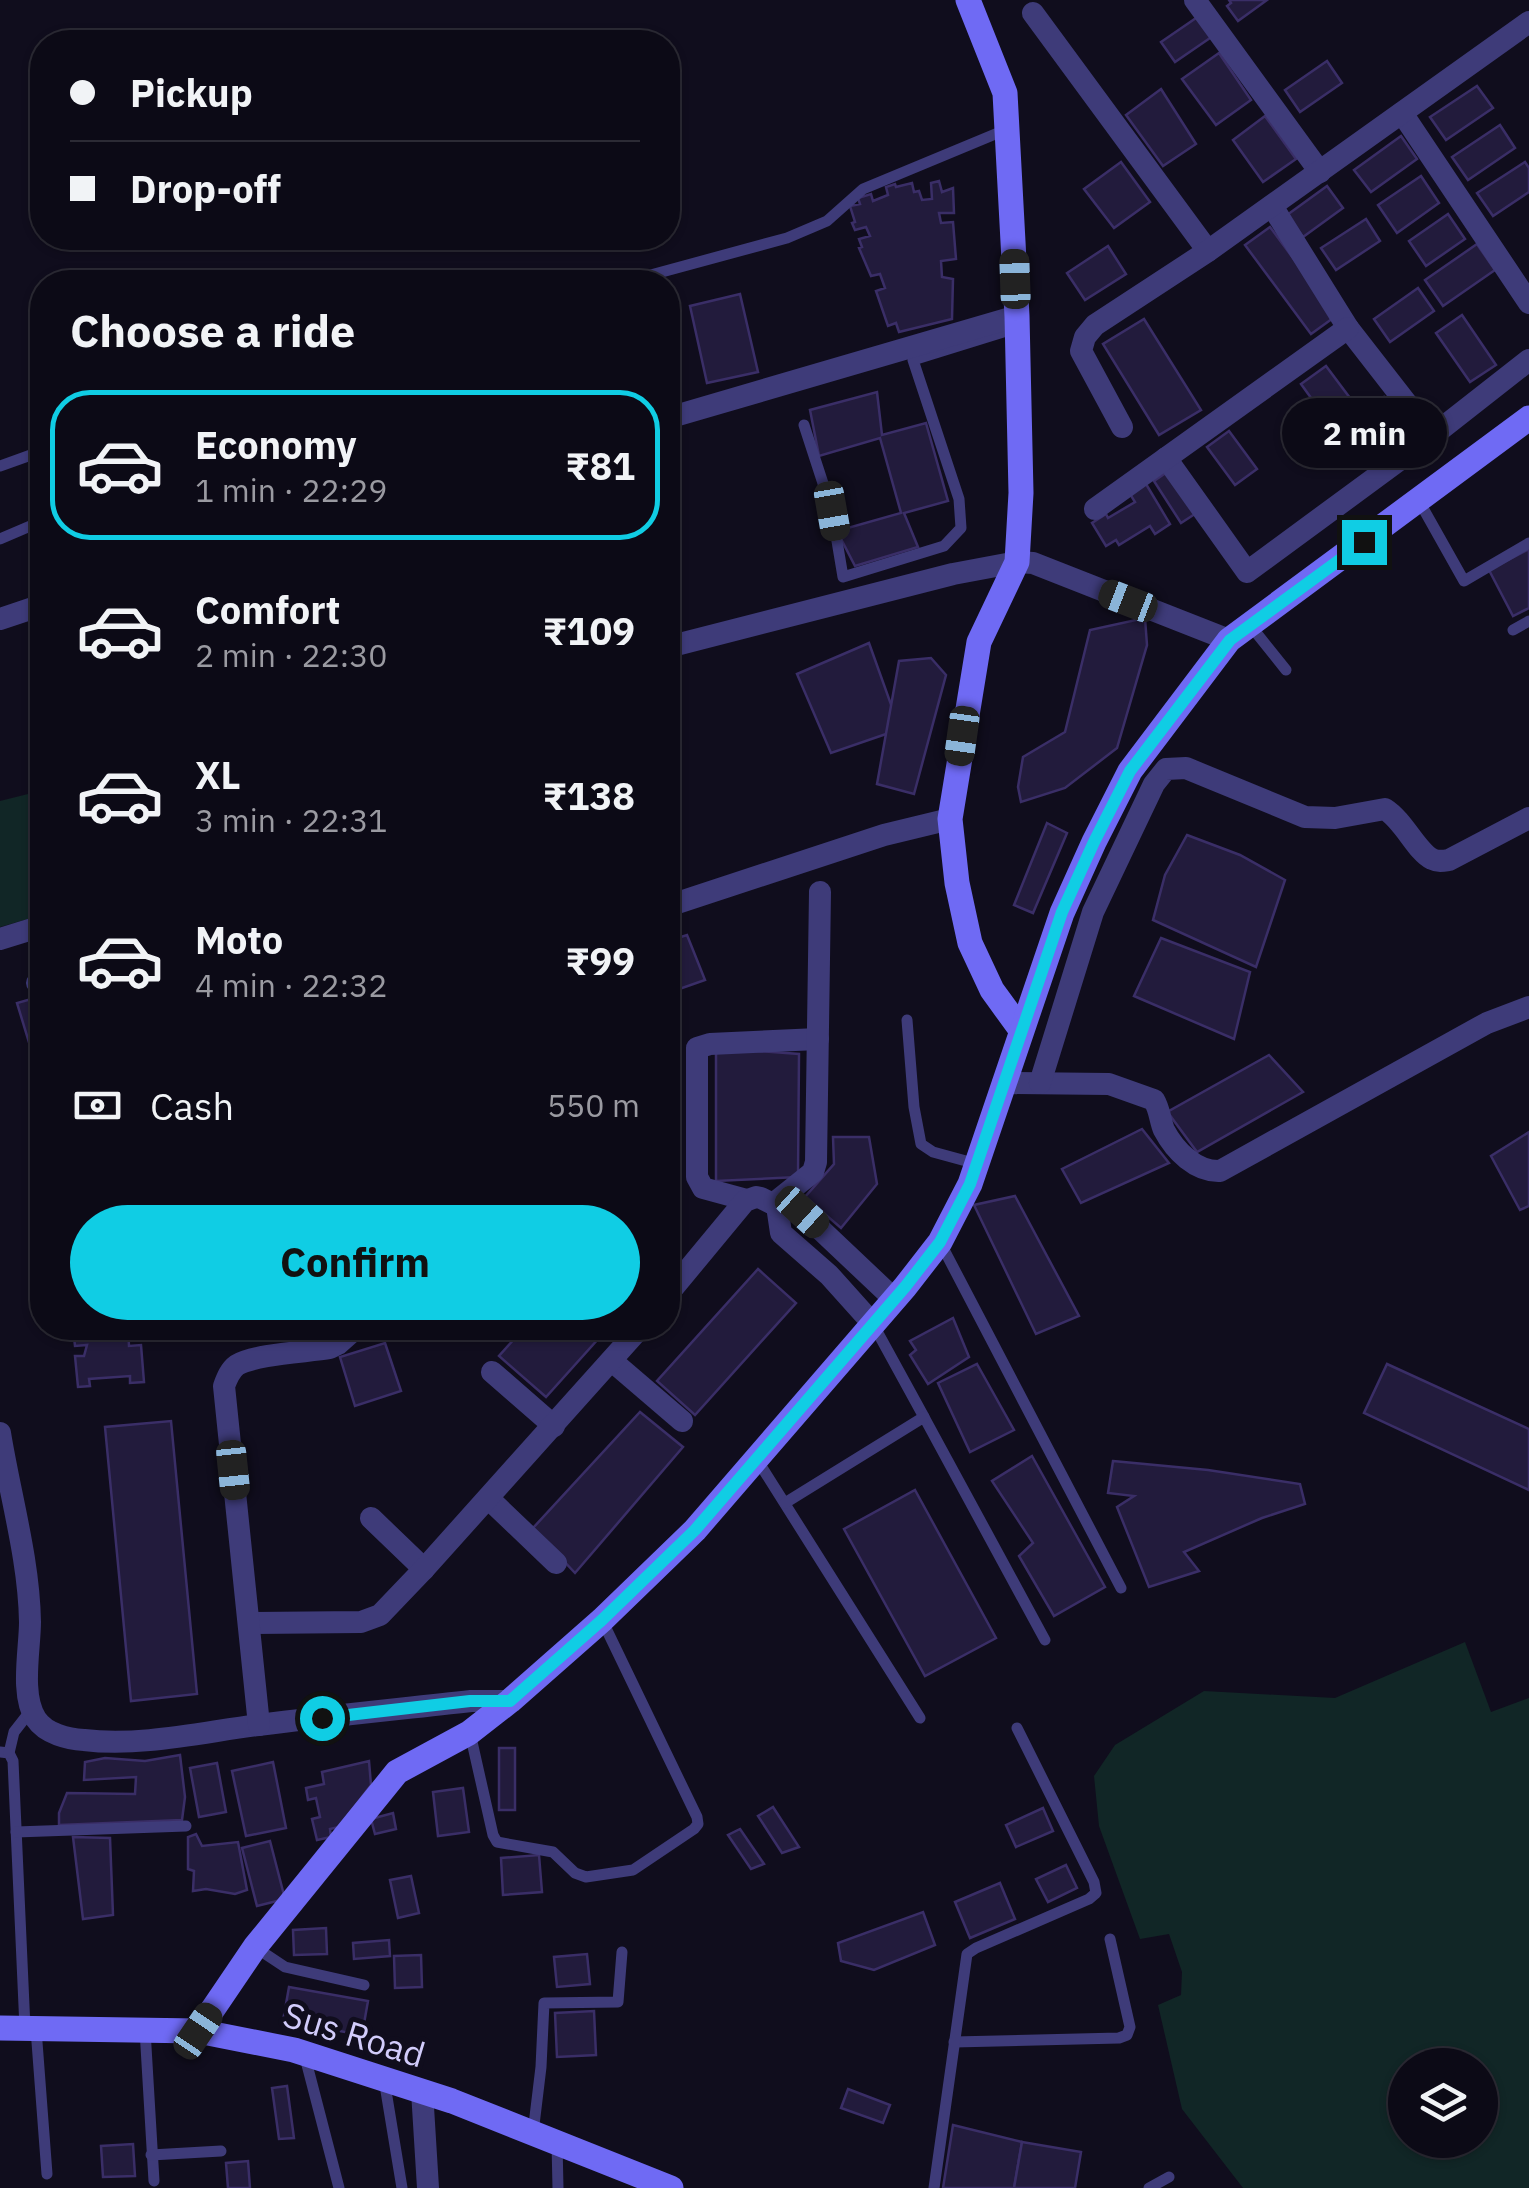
<!DOCTYPE html>
<html lang="en">
<head>
<meta charset="utf-8">
<style>
	body { margin:0; font-family:"IBM Plex Sans",sans-serif; background:#15131f; color:#f1f3f6; height:100vh; display:flex; flex-direction:column; font-size:38px; white-space:nowrap }
	* { box-sizing:border-box; margin:0 }
	p { font-size:32px; color:#9a9aa1 }
	.icon { flex:none; width:55px; height:55px; fill:none; stroke:currentColor; stroke-width:2; stroke-linecap:round; stroke-linejoin:round }
	.map { position:relative; flex:1; overflow:hidden }
	.side { position:absolute; left:30px; top:270px; width:650px; height:1070px; display:flex; flex-direction:column; background:#0c0a16; border-radius:40px; box-shadow:0 2px 8px #0004,0 0 0 2px #2c2b35 }
	.side>* { flex:none }
	.banner { position:absolute; left:30px; top:30px; width:650px; height:220px; border-radius:40px; box-shadow:0 2px 8px #0004,0 0 0 2px #2c2b35; display:grid; align-content:center; height:220px; padding:0 40px; background:#0c0a16 }
	.tools { position:absolute; left:1388px; top:2048px; display:grid; gap:20px }
	.tools a { display:grid; place-items:center; width:110px; height:110px; border-radius:50%; background:#0c0a16; box-shadow:0 2px 8px #0004,0 0 0 2px #2c2b35; font-size:50px }
	.end { position:absolute; width:45px; height:45px; margin:-22px; border:12px solid #10cde4; background:#111; box-shadow:0 0 0 5px #111 }
	.from { border-radius:50% }
	.bubble { position:absolute; height:70px; border-radius:35px; background:#0c0a16; box-shadow:0 2px 8px #0004,0 0 0 2px #2c2b35; font-size:32px; font-weight:700; line-height:70px; text-align:center }
	.car { position:absolute; width:30px; height:60px; margin:-30px -15px; border-radius:12px; box-shadow:0 0 8px 2px #0007; background:linear-gradient(#222 24%,#8ab4d8 0 40%,#222 0 76%,#8ab4d8 0 86%,#222 0) }
	.banner b { display:flex; align-items:center; gap:35px; height:95px; font-size:38px }
	.banner b+b { border-top:2px solid #2c2b35 }
	.banner i { width:25px; height:25px; background:#f1f3f6 }
	ul { padding:0; list-style:none }
	li { display:flex; align-items:center; gap:30px; height:150px; margin:0 20px 15px; padding:0 20px; border:5px solid transparent; border-radius:40px }
	li div { flex:1 }
	li b { display:block; font-size:38px }
	li em { font-style:normal; font-weight:700 }
	li.current { border-color:#10cde4 }
	li>.icon { width:90px; height:90px; stroke-width:1.5 }
	h2 { padding:0 40px; font-size:45px; line-height:120px }
	.pay { display:flex; align-items:center; gap:25px; height:110px; padding:0 40px; font-size:38px }
	.pay p { margin-inline-start:auto }
	.primary-button { display:flex; gap:20px; margin-top:auto; padding:20px 40px }
	.primary-button a { flex:1; height:115px; border-radius:60px; background:#10cde4; color:#111; font-size:40px; font-weight:700; line-height:115px; text-align:center }
	.map>svg:first-child { display:block }
	.green { fill:#112626; fill-rule:evenodd }
	.building { fill:#221b3c; stroke:#3a2e67; stroke-width:2.5 }
	.lines { fill:none; stroke-linecap:round; stroke-linejoin:round }
	.lane { stroke:#3e3b79; stroke-width:11 }
	.street { stroke:#3e3b79; stroke-width:22 }
	.secondary { stroke:#6f6af4; stroke-width:25 }
	.route { stroke:#10cde4; stroke-width:12 }
	.labels { text-anchor:middle; stroke-width:10; stroke-linejoin:round; paint-order:stroke }
	.street-label { font-size:35px; fill:#d2ccfb; stroke:#100d1d }
</style>
</head>
<body>
<div class="map">
<svg width="1529" height="2188" viewBox="0 0 1529 2188">
	<rect width="100%" height="100%" fill="#100d1d"/>
	<g class="green">
		<path d="M28 794 42 814V915L0 927V801Z"/>
		<path d="M1465 1642 1491 1712 1529 1698V2188H1243L1182 2109 1158 2005 1181 1995 1182 1972 1169 1934 1140 1939 1099 1826 1094 1776 1115 1745 1204 1691 1335 1698ZM1405 2065H1480V2140H1405Z"/>
	</g>
	<g class="building">
		<path d="M1229 0H1267L1238 21 1227 6 1231 3Z"/>
		<path d="M1199 16 1213 36 1175 62 1161 42Z"/>
		<path d="M1219 53 1251 100 1216 125 1182 79Z"/>
		<path d="M1327 61 1342 83 1300 112 1285 90Z"/>
		<path d="M1477 86 1493 108 1446 140 1430 117Z"/>
		<path d="M1161 89 1196 144 1163 166 1126 115Z"/>
		<path d="M1265 116 1296 159 1263 182 1233 140Z"/>
		<path d="M1500 125 1515 148 1468 180 1452 157Z"/>
		<path d="M1401 136 1417 159 1371 192 1354 170Z"/>
		<path d="M1121 162 1150 202 1114 228 1084 189Z"/>
		<path d="M1525 162 1529 168V192L1493 216 1477 193Z"/>
		<path d="M1421 176 1439 203 1397 233 1378 205Z"/>
		<path d="M939 181 942 192 953 188 954 213H939L941 223 953 222 956 259 941 261 942 277 953 279 952 319 899 332 896 323 888 326 876 291 885 288 880 274 871 276 859 248 862 247 859 239 870 236 866 227 855 230 852 223 855 222 850 206 860 204 858 198 871 194 873 201 888 195 886 187 895 184 896 187 912 183 914 192 919 191 922 200 932 199 931 183Z"/>
		<path d="M1327 186 1343 208 1303 237 1287 215Z"/>
		<path d="M1448 214 1465 239 1426 266 1409 241Z"/>
		<path d="M1366 219 1380 241 1336 270 1321 248Z"/>
		<path d="M1270 227 1336 316 1311 334 1245 245Z"/>
		<path d="M1477 244 1495 270 1443 306 1425 280Z"/>
		<path d="M1108 246 1126 274 1085 300 1067 273Z"/>
		<path d="M1418 288 1434 311 1390 342 1374 319Z"/>
		<path d="M740 294 758 372 707 383 690 306Z"/>
		<path d="M1462 315 1496 365 1470 382 1436 333Z"/>
		<path d="M1144 319 1201 410 1159 435 1103 344Z"/>
		<path d="M1326 366 1353 402 1327 420 1301 384Z"/>
		<path d="M877 392 882 435 926 423 948 501 904 513 918 547 855 566 837 531 901 513 880 438 819 456 810 410Z"/>
		<path d="M1384 397 1413 440 1379 463 1350 420Z"/>
		<path d="M1229 431 1257 469 1235 485 1207 447Z"/>
		<path d="M1170 470 1198 512 1181 523 1154 481Z"/>
		<path d="M1146 484 1170 524 1155 534 1150 526 1119 545 1116 540 1106 546 1092 523 1106 514 1108 518 1135 502 1130 494Z"/>
		<path d="M1529 549V608L1513 616 1489 570Z"/>
		<path d="M1145 618 1147 645 1117 748 1065 788 1021 802 1018 787 1023 757 1065 732 1090 630Z"/>
		<path d="M869 643 893 710 889 733 831 753 797 674Z"/>
		<path d="M931 658 946 675 914 794 877 784 899 661Z"/>
		<path d="M1047 823 1067 833 1033 913 1014 905Z"/>
		<path d="M1187 835 1240 855 1285 880 1256 967 1153 920 1165 875Z"/>
		<path d="M687 935 705 980 668 993V941Z"/>
		<path d="M1161 938 1250 972 1234 1039 1134 996Z"/>
		<path d="M42 996V1071L38 1072 17 1003Z"/>
		<path d="M716 1048 799 1054 798 1177 716 1181Z"/>
		<path d="M1269 1055 1303 1092 1197 1152 1169 1114V1111Z"/>
		<path d="M1142 1129 1169 1163 1081 1203 1062 1169Z"/>
		<path d="M668 1132H680L673 1230H668Z"/>
		<path d="M1529 1132V1206L1520 1210 1491 1156Z"/>
		<path d="M833 1137H869L877 1184 841 1228 805 1197 834 1164Z"/>
		<path d="M1015 1196 1079 1316 1036 1334 974 1205Z"/>
		<path d="M758 1269 796 1303 695 1415 657 1381Z"/>
		<path d="M953 1318 969 1357 928 1384 910 1355 916 1350 910 1341Z"/>
		<path d="M73 1328H135H128L129 1346 141 1345 144 1382 130 1383V1376L89 1379 90 1386 78 1387 75 1356H84L87 1345 75 1346Z"/>
		<path d="M524 1328H608L546 1397 499 1356Z"/>
		<path d="M385 1343 401 1391 355 1406 340 1357Z"/>
		<path d="M977 1364 1014 1430 970 1452 938 1383Z"/>
		<path d="M1387 1364 1529 1429V1490L1364 1413Z"/>
		<path d="M640 1412 683 1447 575 1573 533 1528Z"/>
		<path d="M171 1421 197 1694 131 1701 105 1427Z"/>
		<path d="M1032 1456 1105 1587 1054 1616 1019 1556 1033 1543 992 1481Z"/>
		<path d="M1113 1461 1208 1470 1300 1484 1305 1504 1262 1518 1184 1552 1199 1571 1149 1587 1117 1507 1134 1496 1108 1493Z"/>
		<path d="M915 1490 996 1638 925 1676 844 1529Z"/>
		<rect x="499" y="1748" width="16" height="62"/>
		<path d="M180 1755 185 1797 182 1820 59 1825V1813L67 1793 135 1794 136 1777 84 1780 85 1762 105 1758 145 1761Z"/>
		<path d="M369 1761 371 1785 339 1827 330 1829 331 1837 317 1840 312 1819 320 1817 316 1798 308 1800 306 1788 324 1784 322 1772Z"/>
		<path d="M273 1762 286 1828 246 1836 232 1771Z"/>
		<path d="M217 1763 226 1812 199 1817 190 1768Z"/>
		<path d="M463 1788 469 1832 438 1836 433 1792Z"/>
		<path d="M773 1807 799 1847 782 1853 758 1816Z"/>
		<path d="M1043 1808 1053 1831 1016 1847 1006 1825Z"/>
		<path d="M393 1813 396 1829 375 1834 371 1819Z"/>
		<path d="M740 1829 764 1864 751 1869 728 1835Z"/>
		<path d="M196 1834 202 1846 238 1842 247 1890 235 1894 206 1889 193 1891 194 1871 188 1869V1837Z"/>
		<path d="M73 1837 110 1838 113 1915 83 1919Z"/>
		<path d="M270 1841 285 1899 257 1906 242 1848Z"/>
		<path d="M539 1855 542 1892 503 1895 501 1858Z"/>
		<path d="M1066 1865 1077 1888 1048 1902 1036 1879Z"/>
		<path d="M411 1876 419 1913 398 1918 390 1880Z"/>
		<path d="M1000 1883 1015 1919 970 1938 955 1902Z"/>
		<path d="M923 1912 935 1945 874 1970 841 1961 838 1943Z"/>
		<path d="M326 1928 327 1954 294 1955 293 1930Z"/>
		<path d="M389 1940 390 1956 354 1959 353 1943Z"/>
		<path d="M587 1954 590 1984 557 1987 554 1957Z"/>
		<path d="M421 1955 422 1987 395 1988 394 1956Z"/>
		<path d="M289 1987 368 2001 362 2035 283 2021Z"/>
		<path d="M594 2011 596 2055 557 2057 555 2013Z"/>
		<path d="M287 2086 294 2138 279 2139 272 2088Z"/>
		<path d="M848 2089 890 2105 883 2123 841 2108Z"/>
		<path d="M953 2125 1022 2142 1014 2188H943Z"/>
		<path d="M1022 2142 1081 2152 1075 2188H1014Z"/>
		<path d="M133 2144 135 2176 103 2177 101 2146Z"/>
		<path d="M248 2161 250 2188H228L226 2163Z"/>
	</g>
	<g class="lines">
		<g class="lane">
			<path d="M625 282 787 238 827 221 863 189 1005 130"/>
			<path d="M804 425 832 511 843 577 944 546 961 528 959 499 913 360 1013 329"/>
			<path d="M0 466 42 451"/>
			<path d="M1419 501 1464 581 1529 543"/>
			<path d="M668 523 676 554"/>
			<path d="M0 539 42 521"/>
			<path d="M1250 625 1286 670"/>
			<path d="M1513 630 1529 621"/>
			<path d="M907 1020 914 1107 921 1144 933 1152 977 1164"/>
			<path d="M940 1242 1121 1588"/>
			<path d="M873 1324 924 1417"/>
			<path d="M756 1458 920 1718"/>
			<path d="M785 1503 924 1417 1045 1640"/>
			<path d="M470 1733 493 1835 497 1842 553 1852 575 1873 586 1877 633 1870 694 1829 698 1824 697 1817 602 1620"/>
			<path d="M0 1752 9 1753 13 1761 25 2028"/>
			<path d="M9 1753 14 1732 32 1709"/>
			<path d="M16 1832 186 1826"/>
			<path d="M255 1947 285 1967 364 1985"/>
			<path d="M36 2029 47 2174"/>
			<path d="M145 2030 154 2181"/>
			<path d="M954 2042 1119 2038 1127 2035 1130 2027 1110 1939"/>
			<path d="M305 2057 339 2188"/>
			<path d="M384 2079 402 2188"/>
			<path d="M533 2133 541 2067 544 2003 618 2002 622 1952"/>
			<path d="M557 2143 558 2188"/>
			<path d="M151 2155 221 2151"/>
			<path d="M934 2188 967 1954 976 1948 1089 1899 1096 1893 1094 1882 1017 1728"/>
			<path d="M1149 2188 1169 2177"/>
		</g>
		<g class="street">
			<path d="M1195 0 1320 172"/>
			<path d="M1033 13 1208 251"/>
			<path d="M1402 113 1529 303"/>
			<path d="M1272 206 1348 328 1432 436"/>
			<path d="M668 418 1017 316"/>
			<path d="M1122 427 1081 351 1085 337 1095 325 1208 251 1529 22"/>
			<path d="M1166 458 1247 572 1432 436 1529 360"/>
			<path d="M1095 509 1348 328"/>
			<path d="M0 619 42 605"/>
			<path d="M668 647 953 574 1017 562 1033 563 1229 640"/>
			<path d="M668 906 884 835 950 819"/>
			<path d="M0 939 42 926"/>
			<path d="M37 983 42 981"/>
			<path d="M1003 1083 1109 1084 1154 1100C1160 1110 1160 1121 1164 1130 1175 1151 1196 1172 1220 1171L1487 1023 1529 1007"/>
			<path d="M1040 1083 1093 912 1154 784 1166 769 1186 768 1305 817 1335 818 1385 809C1404 821 1417 852 1432 859 1438 862 1443 861 1449 860L1529 818"/>
			<path d="M747 1200 703 1188 697 1177V1048L710 1044 818 1039"/>
			<path d="M773 1204 813 1172 816 1162 820 892"/>
			<path d="M777 1206 781 1233 829 1275 873 1324"/>
			<path d="M668 1294 745 1201 756 1197 761 1198 777 1206 802 1212 894 1299"/>
			<path d="M612 1361 682 1421"/>
			<path d="M492 1372 554 1426"/>
			<path d="M0 1433C10 1495 29 1559 30 1622 30 1649 20 1695 36 1719 46 1734 68 1739 84 1740 140 1747 203 1732 258 1725 329 1716 400 1709 471 1701H510"/>
			<path d="M488 1498 556 1563"/>
			<path d="M371 1518 424 1569"/>
			<path d="M250 1623 361 1622 380 1615 424 1569 640 1328"/>
			<path d="M259 1725 224 1386C227 1378 230 1370 237 1365 256 1354 307 1352 330 1348L338 1344 356 1328"/>
			<path d="M422 2091 428 2188"/>
		</g>
		<g class="secondary">
			<path d="M968 0 1005 93 1017 316 1021 493 1017 562 979 642 950 819 957 883 970 943 992 990 1021 1030"/>
			<path d="M0 2028 198 2031 294 2050 452 2101 671 2188"/>
			<path d="M198 2031 255 1947 397 1772 469 1733 510 1701 602 1620 695 1530 905 1287 940 1242 970 1184 1062 913 1094 842 1130 771 1229 640 1529 418"/>
		</g>
	</g>
	<g class="lines">
		<path class="route" d="M322 1718 470 1701H510L602 1620 695 1530 905 1287 940 1242 970 1184 1062 912 1094 842 1130 771 1230 640 1364 542"/>
	</g>
	<g class="labels">
		<g class="street-label">
			<text transform="translate(354 2035) rotate(17)" y="12">Sus Road</text>
		</g>
	</g>
</svg>
<div class="tools">
<a><svg class="icon" aria-label="layers" viewBox="0 0 24 24"><path d="M12 4l9 5-9 5-9-5zM3 14l9 5 9-5"/></svg></a>
</div>
<i class="end from" style="left:322px;top:1718px"></i>
<i class="end" style="left:1364px;top:542px"></i>
<div class="bubble" style="left:1282px;top:398px;width:165px">2 min</div>
<i class="car" style="left:1015px;top:279px;rotate:358deg"></i>
<i class="car" style="left:832px;top:511px;rotate:170deg"></i>
<i class="car" style="left:1128px;top:601px;rotate:291deg"></i>
<i class="car" style="left:962px;top:736px;rotate:188deg"></i>
<i class="car" style="left:802px;top:1212px;rotate:132deg"></i>
<i class="car" style="left:233px;top:1470px;rotate:174deg"></i>
<i class="car" style="left:198px;top:2031px;rotate:34deg"></i>
<div class="banner">
<b><i class="from"></i>Pickup</b>
<b><i></i>Drop-off</b>
</div>
<section class="side">
<h2>Choose a ride</h2>
<ul>
<li class="current"><svg class="icon" aria-label="car" viewBox="0 0 24 24"><path d="M5 17H2v-5l4-1 3-4h7l3 4 3 1v5h-3M9 17h6M6 11h13"/><circle cx="7" cy="17" r="2"/><circle cx="17" cy="17" r="2"/></svg><div><b>Economy</b><p>1 min · 22:29</p></div><em>₹81</em></li>
<li><svg class="icon" aria-label="car" viewBox="0 0 24 24"><path d="M5 17H2v-5l4-1 3-4h7l3 4 3 1v5h-3M9 17h6M6 11h13"/><circle cx="7" cy="17" r="2"/><circle cx="17" cy="17" r="2"/></svg><div><b>Comfort</b><p>2 min · 22:30</p></div><em>₹109</em></li>
<li><svg class="icon" aria-label="car" viewBox="0 0 24 24"><path d="M5 17H2v-5l4-1 3-4h7l3 4 3 1v5h-3M9 17h6M6 11h13"/><circle cx="7" cy="17" r="2"/><circle cx="17" cy="17" r="2"/></svg><div><b>XL</b><p>3 min · 22:31</p></div><em>₹138</em></li>
<li><svg class="icon" aria-label="car" viewBox="0 0 24 24"><path d="M5 17H2v-5l4-1 3-4h7l3 4 3 1v5h-3M9 17h6M6 11h13"/><circle cx="7" cy="17" r="2"/><circle cx="17" cy="17" r="2"/></svg><div><b>Moto</b><p>4 min · 22:32</p></div><em>₹99</em></li>
</ul>
<div class="pay"><svg class="icon" aria-label="cash" viewBox="0 0 24 24"><path d="M3 7h18v10H3z"/><circle cx="12" cy="12" r="2"/></svg>Cash<p>550 m</p></div>
<div class="primary-button"><a>Confirm</a></div>
</section>
</div>
</body>
</html>
